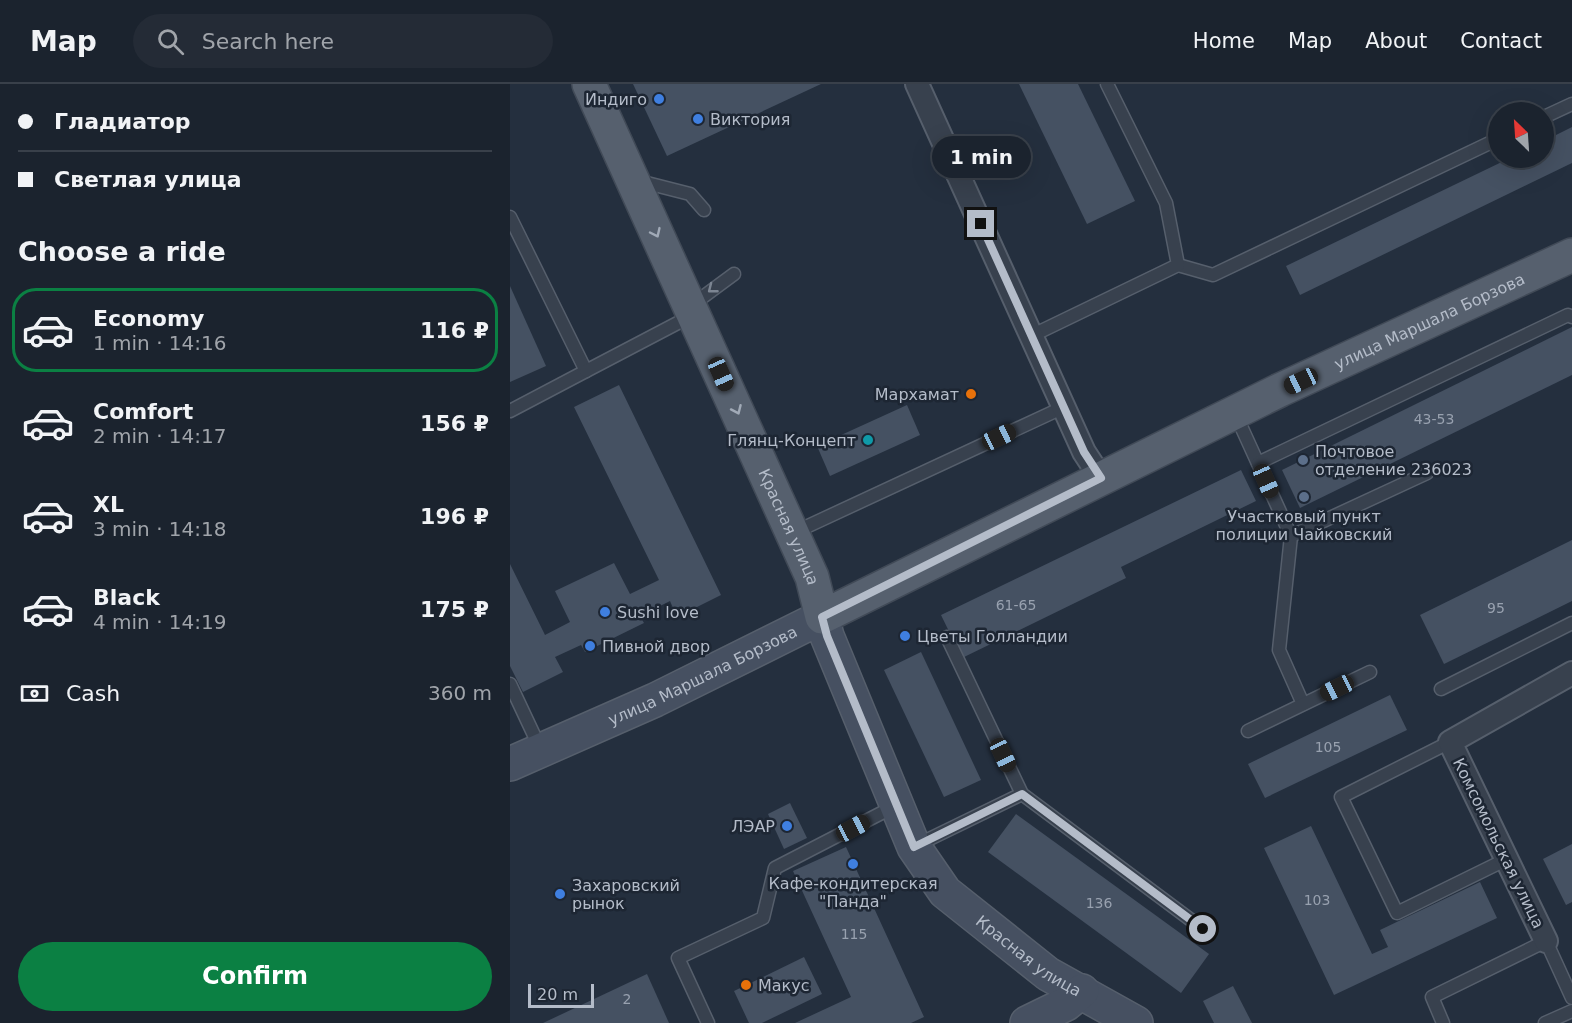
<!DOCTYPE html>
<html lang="en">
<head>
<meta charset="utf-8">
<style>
	body { margin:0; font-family:"DejaVu Sans",sans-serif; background:#242b36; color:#f1f3f6; height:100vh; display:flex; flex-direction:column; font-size:22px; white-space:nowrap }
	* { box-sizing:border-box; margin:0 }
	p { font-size:20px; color:#a0a4aa }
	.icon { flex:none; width:33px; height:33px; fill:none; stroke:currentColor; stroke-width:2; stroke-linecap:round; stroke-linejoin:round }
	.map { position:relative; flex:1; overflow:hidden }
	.sheet { display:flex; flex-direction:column; background:#1b232e; width:510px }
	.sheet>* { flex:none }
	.guide { display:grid; align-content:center; height:132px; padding:0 18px; background:#1b232e }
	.needle { width:39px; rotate:335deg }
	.tools { position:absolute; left:978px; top:18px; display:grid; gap:12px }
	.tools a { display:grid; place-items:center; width:66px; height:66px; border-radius:50%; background:#1b232e; box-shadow:0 6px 24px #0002,0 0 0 2px #39404a; font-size:30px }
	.scale { position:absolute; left:18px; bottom:15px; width:66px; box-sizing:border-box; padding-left:6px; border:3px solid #b4bcc9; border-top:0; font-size:16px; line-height:21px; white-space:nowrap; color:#b4bcc9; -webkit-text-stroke:4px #1d2633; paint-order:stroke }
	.end { position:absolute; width:27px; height:27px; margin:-14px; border:8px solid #b4bcc9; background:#111; box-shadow:0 0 0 3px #111 }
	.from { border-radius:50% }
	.bubble { position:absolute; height:42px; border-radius:21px; background:#1b232e; box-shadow:0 6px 24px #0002,0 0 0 2px #39404a; font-size:20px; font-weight:700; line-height:42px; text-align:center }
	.car { position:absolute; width:18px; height:36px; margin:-18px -9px; border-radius:8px; box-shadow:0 0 4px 2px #0007; background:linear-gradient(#222 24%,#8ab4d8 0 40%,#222 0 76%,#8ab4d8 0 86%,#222 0) }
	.guide b { display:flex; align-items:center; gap:21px; height:57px; font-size:22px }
	.guide b+b { border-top:2px solid #39404a }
	.guide i { width:15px; height:15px; background:#f1f3f6 }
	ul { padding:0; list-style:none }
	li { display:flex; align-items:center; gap:18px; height:84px; margin:0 12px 9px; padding:0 6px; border:3px solid transparent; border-radius:24px }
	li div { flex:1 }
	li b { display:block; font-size:22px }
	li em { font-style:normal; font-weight:700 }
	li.on { border-color:#0b8043 }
	li>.icon { width:54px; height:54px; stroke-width:1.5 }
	h2 { padding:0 18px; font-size:27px; line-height:72px }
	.pay { display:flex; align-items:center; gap:15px; height:66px; padding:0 18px; font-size:22px }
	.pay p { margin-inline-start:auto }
	.action { display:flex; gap:12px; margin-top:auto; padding:12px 18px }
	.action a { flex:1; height:69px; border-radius:36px; background:#0b8043; color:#fff; font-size:24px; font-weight:700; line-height:69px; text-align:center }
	header { display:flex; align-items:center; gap:36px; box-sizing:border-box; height:84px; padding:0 30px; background:#1b232e; border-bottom:2px solid #39404a }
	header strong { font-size:28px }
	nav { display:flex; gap:33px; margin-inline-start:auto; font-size:21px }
	.search { width:420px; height:54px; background:#242b36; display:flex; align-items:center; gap:15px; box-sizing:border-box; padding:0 21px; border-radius:33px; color:#a0a4aa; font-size:22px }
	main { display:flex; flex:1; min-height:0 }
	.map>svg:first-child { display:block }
	.building { fill:#455162 }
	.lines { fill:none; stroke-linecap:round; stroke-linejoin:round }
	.lane-casing { stroke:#565f6c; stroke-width:15 }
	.street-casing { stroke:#565f6c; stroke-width:26 }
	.secondary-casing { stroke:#565f6c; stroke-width:36 }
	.primary-casing { stroke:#414a57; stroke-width:36 }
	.lane { stroke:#38414e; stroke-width:12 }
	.street { stroke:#38414e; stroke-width:22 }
	.secondary { stroke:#465061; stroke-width:33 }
	.primary { stroke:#56606e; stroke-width:33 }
	.oneway { stroke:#a1aab7 }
	.oneway2 { stroke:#7c8592 }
	.route { stroke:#b4bcc9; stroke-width:8 }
	.shop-dot { fill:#3f7fe0; stroke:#1d2633; stroke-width:2 }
	.food-dot { fill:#e8710a; stroke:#1d2633; stroke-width:2 }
	.culture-dot { fill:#0f9aa8; stroke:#1d2633; stroke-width:2 }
	.service-dot { fill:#5c6f8a; stroke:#1d2633; stroke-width:2 }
	.labels { text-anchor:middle; stroke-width:5; stroke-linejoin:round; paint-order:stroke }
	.number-label { font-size:14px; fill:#98a1af }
	.poi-label { font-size:16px; fill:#b4bcc9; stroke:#1d2633; text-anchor:start }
	.street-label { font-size:16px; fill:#b4bcc9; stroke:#1d2633 }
</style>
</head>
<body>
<header>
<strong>Map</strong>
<div class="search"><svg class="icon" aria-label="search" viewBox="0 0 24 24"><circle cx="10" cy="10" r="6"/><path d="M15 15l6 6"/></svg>Search here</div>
<nav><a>Home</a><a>Map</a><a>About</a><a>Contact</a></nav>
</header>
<main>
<section class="sheet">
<div class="guide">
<b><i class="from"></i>Гладиатор</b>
<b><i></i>Светлая улица</b>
</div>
<h2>Choose a ride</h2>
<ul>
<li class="on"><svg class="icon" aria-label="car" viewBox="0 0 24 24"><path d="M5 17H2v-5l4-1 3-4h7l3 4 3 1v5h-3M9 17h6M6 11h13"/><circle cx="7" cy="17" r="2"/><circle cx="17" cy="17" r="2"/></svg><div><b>Economy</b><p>1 min · 14:16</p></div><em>116 ₽</em></li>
<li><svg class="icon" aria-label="car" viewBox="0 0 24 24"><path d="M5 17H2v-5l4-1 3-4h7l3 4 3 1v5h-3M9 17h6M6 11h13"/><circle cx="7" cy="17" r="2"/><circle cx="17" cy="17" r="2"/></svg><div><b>Comfort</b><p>2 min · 14:17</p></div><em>156 ₽</em></li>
<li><svg class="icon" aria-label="car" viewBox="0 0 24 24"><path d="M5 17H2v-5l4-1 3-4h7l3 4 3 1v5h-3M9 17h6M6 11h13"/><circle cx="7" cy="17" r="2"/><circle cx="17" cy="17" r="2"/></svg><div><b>XL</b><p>3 min · 14:18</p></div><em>196 ₽</em></li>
<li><svg class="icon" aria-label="car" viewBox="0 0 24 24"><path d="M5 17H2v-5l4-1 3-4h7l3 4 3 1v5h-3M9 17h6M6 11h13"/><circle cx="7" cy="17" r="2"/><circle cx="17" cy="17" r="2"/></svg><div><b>Black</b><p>4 min · 14:19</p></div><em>175 ₽</em></li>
</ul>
<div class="pay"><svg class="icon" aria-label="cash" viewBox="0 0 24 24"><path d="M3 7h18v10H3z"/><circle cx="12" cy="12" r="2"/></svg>Cash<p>360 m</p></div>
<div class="action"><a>Confirm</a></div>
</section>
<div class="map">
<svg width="1062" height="939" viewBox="0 0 1062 939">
	<rect width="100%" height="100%" fill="#242f3e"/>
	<g class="building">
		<path d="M123 0H311L157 72Z"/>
		<path d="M509 0H568L625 117 577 140Z"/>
		<path d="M1062 43V79L790 211 776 182 1000 74H1034V57Z"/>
		<path d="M0 202 36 282 0 298Z"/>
		<path d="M1062 243V291L790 424 772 386Z"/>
		<path d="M109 301 211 511 167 533 160 517 130 532 134 539 75 568 71 561 45 573 53 588 13 608 0 582V480L35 551 60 538 45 507 104 479 120 510 149 496 64 323Z"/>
		<path d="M397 321 410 351 320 392 307 362Z"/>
		<path d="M731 386 746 417 611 483 616 494 452 574 431 531Z"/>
		<path d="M1062 456V517L934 580 910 531Z"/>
		<path d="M411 568 471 696 434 713 374 586Z"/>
		<path d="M880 611 897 646 755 714 738 680Z"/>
		<path d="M280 719 297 754 274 765 258 730Z"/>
		<path d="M506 730 699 870 671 909 478 768Z"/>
		<path d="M801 742 862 870 878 863 870 846 970 798 987 834 824 911 754 764Z"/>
		<path d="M1062 760V818L1056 821 1033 775Z"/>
		<path d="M336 763 414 933 401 939H285L341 913 283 787Z"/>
		<path d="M294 873 312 910 252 939H239L224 907Z"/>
		<path d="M137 890 159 939H33Z"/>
		<path d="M723 902 742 939H704L693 917Z"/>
	</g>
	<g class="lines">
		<g class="lane-casing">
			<g id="lane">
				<path d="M1034 33 1062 20"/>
				<path d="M129 97 180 110 194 126"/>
				<path d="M0 133 76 287 0 327"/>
				<path d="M668 181 703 191 988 55"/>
				<path d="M182 221 224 190"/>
				<path d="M521 252 668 181 656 119 597 0"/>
				<path d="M76 287 181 232"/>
				<path d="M723 331 730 340 781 452 769 566 793 620"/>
				<path d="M748 379 1058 231 1062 233"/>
				<path d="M283 449 554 323"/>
				<path d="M781 452 917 389"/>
				<path d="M437 553 512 710 693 845"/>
				<path d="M0 600 31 666"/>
				<path d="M931 605 1062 539"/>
				<path d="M738 647 860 588"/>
				<path d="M940 658 831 713 887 829 997 775"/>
				<path d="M405 762 512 710"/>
				<path d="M198 939 168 874 253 834 265 784 385 722"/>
				<path d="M933 939 922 913 1036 857 1062 914"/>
				<path d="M1035 939 1062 927"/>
			</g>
		</g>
		<g class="street-casing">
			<g id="street">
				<path d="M407 0 574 368 591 394"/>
				<path d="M1036 857 940 658 1062 589"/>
			</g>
		</g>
		<g class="secondary-casing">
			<g id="secondary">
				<path id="s1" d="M0 680 145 616 312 533 317 552 404 763 435 808 538 890 626 939"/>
				<path d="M517 939 556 920 572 907"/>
			</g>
		</g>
		<g class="primary-casing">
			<g id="primary">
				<path id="s2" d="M79 0 302 493 312 533 770 306 1062 171"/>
			</g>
		</g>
		<use href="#lane" class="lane"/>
		<use href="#street" class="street"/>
		<use href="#secondary" class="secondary"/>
		<use href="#primary" class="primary"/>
	</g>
	<defs><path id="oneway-chevron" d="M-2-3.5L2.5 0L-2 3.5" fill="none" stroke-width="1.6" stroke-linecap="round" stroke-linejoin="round" transform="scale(1.5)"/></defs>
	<g class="oneway">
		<use href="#oneway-chevron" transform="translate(146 149) rotate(65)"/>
		<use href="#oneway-chevron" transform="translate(227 326) rotate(66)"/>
	</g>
	<use class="oneway2" href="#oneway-chevron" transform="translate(202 205) rotate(142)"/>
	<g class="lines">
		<path class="route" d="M471 140 574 368 591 394 312 533 317 552 404 763 512 710 693 845"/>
	</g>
	<g class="shop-dot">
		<circle cx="149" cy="15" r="6"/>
		<circle cx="188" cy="35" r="6"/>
		<circle cx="95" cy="528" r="6"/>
		<circle cx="395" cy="552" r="6"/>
		<circle cx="80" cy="562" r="6"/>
		<circle cx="277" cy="742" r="6"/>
		<circle cx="343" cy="780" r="6"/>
		<circle cx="50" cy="810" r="6"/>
	</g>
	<g class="food-dot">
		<circle cx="461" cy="310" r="6"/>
		<circle cx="236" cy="901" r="6"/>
	</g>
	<circle class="culture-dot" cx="358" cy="356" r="6"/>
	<g class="service-dot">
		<circle cx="793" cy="376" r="6"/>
		<circle cx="794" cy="413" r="6"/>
	</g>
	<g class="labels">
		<g class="number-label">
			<text x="924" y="340">43-53</text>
			<text x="506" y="526">61-65</text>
			<text x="986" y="529">95</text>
			<text x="818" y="668">105</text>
			<text x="807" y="821">103</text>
			<text x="589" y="824">136</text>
			<text x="344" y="855">115</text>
			<text x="117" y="920">2</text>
		</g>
		<g class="poi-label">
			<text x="137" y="21" text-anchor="end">Индиго</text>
			<text x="200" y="41">Виктория</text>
			<text x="449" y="316" text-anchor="end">Мархамат</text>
			<text x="346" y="362" text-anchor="end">Глянц-Концепт</text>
			<text x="805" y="373">Почтовое<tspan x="805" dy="18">отделение 236023</tspan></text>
			<text x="794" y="438" text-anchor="middle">Участковый пункт<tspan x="794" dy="18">полиции Чайковский</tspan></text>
			<text x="107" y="534">Sushi love</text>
			<text x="407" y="558">Цветы Голландии</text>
			<text x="92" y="568">Пивной двор</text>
			<text x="265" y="748" text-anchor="end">ЛЭАР</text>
			<text x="343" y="805" text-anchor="middle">Кафе-кондитерская<tspan x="343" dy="18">"Панда"</tspan></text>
			<text x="62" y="807">Захаровский<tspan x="62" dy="18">рынок</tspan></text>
			<text x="248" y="907">Макус</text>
		</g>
		<g class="street-label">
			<text dy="6" stroke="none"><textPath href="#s2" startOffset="1258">улица Маршала Борзова</textPath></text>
			<text dy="6" stroke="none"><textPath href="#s2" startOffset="486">Красная улица</textPath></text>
			<text dy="6" stroke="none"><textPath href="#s1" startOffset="212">улица Маршала Борзова</textPath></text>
			<text transform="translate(989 759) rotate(64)" y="6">Комсомольская улица</text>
			<text dy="6" stroke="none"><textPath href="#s1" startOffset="753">Красная улица</textPath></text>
		</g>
	</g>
</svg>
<div class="tools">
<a><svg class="needle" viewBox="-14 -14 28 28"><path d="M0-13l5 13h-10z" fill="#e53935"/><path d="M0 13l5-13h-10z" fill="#a0a4aa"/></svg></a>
</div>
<div class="scale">20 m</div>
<i class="end from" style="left:693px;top:845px"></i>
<i class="end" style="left:471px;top:140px"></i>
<div class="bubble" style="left:422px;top:52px;width:99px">1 min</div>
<i class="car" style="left:211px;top:290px;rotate:156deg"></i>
<i class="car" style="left:791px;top:297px;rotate:245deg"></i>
<i class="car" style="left:489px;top:353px;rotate:65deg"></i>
<i class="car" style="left:756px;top:397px;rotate:156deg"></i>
<i class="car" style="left:827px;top:604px;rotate:244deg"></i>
<i class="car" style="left:493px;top:671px;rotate:155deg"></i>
<i class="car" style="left:343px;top:744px;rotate:62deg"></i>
</div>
</main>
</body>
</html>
